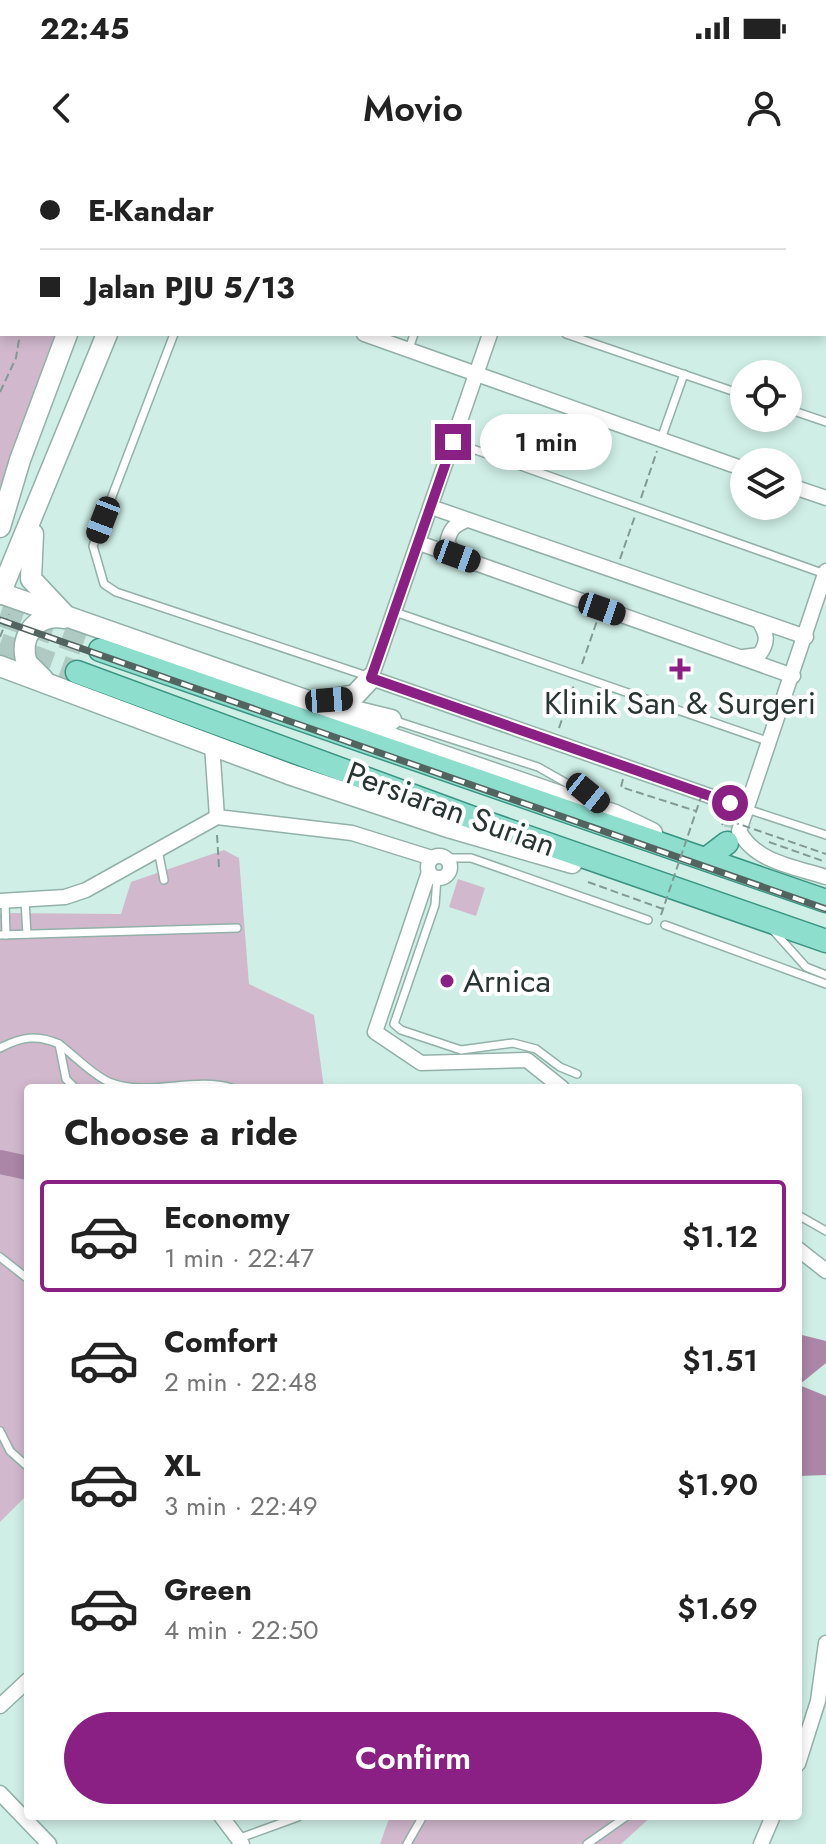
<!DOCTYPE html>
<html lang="en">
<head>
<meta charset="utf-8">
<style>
	body { margin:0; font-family:Jost,sans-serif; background:#f6f6f6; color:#222; height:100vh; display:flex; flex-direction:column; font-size:30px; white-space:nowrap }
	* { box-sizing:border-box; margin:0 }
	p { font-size:26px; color:#767676 }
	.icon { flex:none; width:44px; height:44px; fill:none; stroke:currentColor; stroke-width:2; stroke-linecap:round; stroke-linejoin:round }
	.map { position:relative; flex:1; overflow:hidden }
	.sheet { position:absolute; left:24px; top:924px; width:778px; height:736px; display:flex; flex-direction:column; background:#fff; border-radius:8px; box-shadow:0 4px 12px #0003 }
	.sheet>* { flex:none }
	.guide { position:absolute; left:0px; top:0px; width:826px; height:176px; box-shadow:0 4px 12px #0003; display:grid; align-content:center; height:176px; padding:0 40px; background:#fff }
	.fabs { position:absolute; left:730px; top:200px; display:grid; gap:16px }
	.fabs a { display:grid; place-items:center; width:72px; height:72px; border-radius:50%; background:#fff; box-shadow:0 4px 12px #0003; font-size:40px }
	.end { position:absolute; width:36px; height:36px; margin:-18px; border:10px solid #8a1f84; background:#fff; box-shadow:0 0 0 4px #fff }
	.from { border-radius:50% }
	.bubble { position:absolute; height:56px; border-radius:28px; background:#fff; box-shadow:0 4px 12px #0003; font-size:26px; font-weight:600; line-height:56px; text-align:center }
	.car { position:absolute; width:24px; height:48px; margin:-24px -12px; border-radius:10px; box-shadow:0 0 6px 2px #0007; background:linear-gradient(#222 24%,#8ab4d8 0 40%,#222 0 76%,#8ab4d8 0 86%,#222 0) }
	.guide b { display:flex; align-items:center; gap:28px; height:76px; font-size:30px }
	.guide b+b { border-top:2px solid #e0e0e0 }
	.guide i { width:20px; height:20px; background:#222 }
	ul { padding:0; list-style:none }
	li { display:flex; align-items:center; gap:24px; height:112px; margin:0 16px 12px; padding:0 24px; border:4px solid transparent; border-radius:8px }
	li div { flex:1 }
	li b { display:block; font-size:30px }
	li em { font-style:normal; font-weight:600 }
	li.on { border-color:#8a1f84 }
	li>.icon { width:72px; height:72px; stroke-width:1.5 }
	h2 { padding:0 40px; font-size:36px; line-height:96px }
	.button { display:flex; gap:16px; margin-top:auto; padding:16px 40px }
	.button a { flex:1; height:92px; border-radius:48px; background:#8a1f84; color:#fff; font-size:32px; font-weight:600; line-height:92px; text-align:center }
	.status { display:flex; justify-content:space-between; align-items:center; height:56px; padding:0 40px; background:#fff; direction:ltr }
	.status svg { height:22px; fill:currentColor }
	header { display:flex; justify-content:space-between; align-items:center; height:104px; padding:0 40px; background:#fff; font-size:36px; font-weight:600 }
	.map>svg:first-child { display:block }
	.green { fill:#d1b8cd }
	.water { fill:#ab86a6 }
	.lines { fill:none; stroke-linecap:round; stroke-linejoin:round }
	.river { stroke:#ab86a6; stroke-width:24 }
	.minor-tunnel { stroke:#aecac2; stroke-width:14; stroke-dasharray:14 7; stroke-linecap:butt }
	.primary-tunnel { stroke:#aecac2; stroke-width:22; stroke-dasharray:22 11; stroke-linecap:butt }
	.service-casing { stroke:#92b1a8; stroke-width:10 }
	.minor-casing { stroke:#92b1a8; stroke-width:17 }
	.secondary-casing { stroke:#92b1a8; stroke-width:23 }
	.primary-casing { stroke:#3a9582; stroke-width:25 }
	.path { stroke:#839a94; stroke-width:2; stroke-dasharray:8 4; stroke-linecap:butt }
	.service { stroke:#fff; stroke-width:7 }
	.minor { stroke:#fff; stroke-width:14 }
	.secondary { stroke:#fff; stroke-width:20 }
	.primary { stroke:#8edece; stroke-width:22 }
	.rail-casing { stroke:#526460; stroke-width:7 }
	.rail { stroke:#fff; stroke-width:4; stroke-dasharray:12; stroke-linecap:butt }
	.path-bridge { stroke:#839a94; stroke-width:2; stroke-dasharray:8 4; stroke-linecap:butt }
	.route { stroke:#8a1f84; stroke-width:10 }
	.poi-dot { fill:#8a1f84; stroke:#fff; stroke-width:3 }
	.labels { text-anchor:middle; stroke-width:8; stroke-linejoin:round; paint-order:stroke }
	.poi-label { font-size:32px; fill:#283532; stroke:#fff }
	.street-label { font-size:32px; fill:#283532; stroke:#fff }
</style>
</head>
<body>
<div class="status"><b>22:45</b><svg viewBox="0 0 49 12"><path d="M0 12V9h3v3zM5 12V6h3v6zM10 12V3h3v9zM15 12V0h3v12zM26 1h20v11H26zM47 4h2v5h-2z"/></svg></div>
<header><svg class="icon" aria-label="back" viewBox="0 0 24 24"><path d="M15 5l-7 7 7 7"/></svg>Movio<svg class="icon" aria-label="person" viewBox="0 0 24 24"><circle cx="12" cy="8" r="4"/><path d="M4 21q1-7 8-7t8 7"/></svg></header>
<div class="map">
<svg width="826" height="1684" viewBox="0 0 826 1684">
	<rect width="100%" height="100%" fill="#cfefe6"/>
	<g class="green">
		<path d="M0 0H124L2 2V174H59L0 327Z"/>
		<path d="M224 690 239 698 249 824 314 855 324 928H28V1334L0 1362V753L121 754 131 722Z"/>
		<path d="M458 719 485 728 476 756 449 747Z"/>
		<path d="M390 1656H652L621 1684H380Z"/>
	</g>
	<path class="water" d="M798 1174 826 1181V1203L799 1225 826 1236V1315L798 1316Z"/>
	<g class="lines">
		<path class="river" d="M0 1002 28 1008"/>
		<path class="minor-tunnel" d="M716 638 732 660 730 674"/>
		<g class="primary-tunnel">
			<path d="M0 455 100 490"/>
			<path d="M0 484 77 512"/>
		</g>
		<g class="service-casing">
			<g id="service">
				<path d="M296 0 302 2"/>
				<path d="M326 2 327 0"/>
				<path d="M473 2 474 0"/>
				<path d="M758 2 759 0"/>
				<path d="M824 118 826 119"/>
				<path d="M174 174 93 386 104 424 116 432 370 517"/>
				<path d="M566 174 744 235"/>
				<path d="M409 189 414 174"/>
				<path d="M788 249 826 262"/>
				<path d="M661 279 684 214"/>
				<path d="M453 282 825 414"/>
				<path d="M395 452 770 582"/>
				<path d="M393 560 538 607 600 642"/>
				<path d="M747 649 826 675"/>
				<path d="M158 690 164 720"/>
				<path d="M446 698H471L648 760"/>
				<path d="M437 718 435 745 394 864 401 870 461 890 513 883 536 889 560 907 577 914"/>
				<path d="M5 741 6 775"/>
				<path d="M25 741 27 774"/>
				<path d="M665 765 826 824"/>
				<path d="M771 768 806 807 826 815"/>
				<path d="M0 775 237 768"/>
				<path d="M59 884C74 895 91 914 109 922 147 938 193 916 232 928"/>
				<path d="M0 888C21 877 37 874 59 884L66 919 75 928"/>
				<path d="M798 1055 826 1071"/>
				<path d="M0 1097 28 1119"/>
				<path d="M0 1271 10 1291 28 1307"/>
				<path d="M240 1678 298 1657"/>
				<path d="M407 1684 423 1656"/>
				<path d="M587 1684 627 1656"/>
			</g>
		</g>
		<g class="minor-casing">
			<g id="minor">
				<path d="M708 0 713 2"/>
				<path d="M241 2 242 0"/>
				<path d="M398 2V0"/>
				<path d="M547 2 548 0"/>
				<path d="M824 42H826"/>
				<path d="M364 174 744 309"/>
				<path d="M490 174 371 518 747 649"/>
				<path d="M788 325 826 338"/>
				<path d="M431 347 806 477"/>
				<path d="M419 383 793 516"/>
				<path d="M457 396 447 383C450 369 454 365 467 360"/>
				<path d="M826 411 739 671C755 702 795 707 826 717"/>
				<path d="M743 497 759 495C769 482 767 474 759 461"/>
				<path d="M212 585 217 657"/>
				<circle cx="439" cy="707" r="11"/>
				<path d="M429 712 375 872 421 903 527 900 562 928"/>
				<path d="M0 741 65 737 86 730 217 657 352 673 432 698"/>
				<path d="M798 1089 826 1111"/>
				<path d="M0 1546 28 1520"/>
				<path d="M798 1604 818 1541 826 1483"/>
				<path d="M0 1633 49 1684"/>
				<path d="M221 1656 242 1684"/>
				<path d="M761 1684 773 1656"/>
			</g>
		</g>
		<g class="secondary-casing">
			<g id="secondary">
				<path d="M133 2V0"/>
				<path d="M172 2 173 0"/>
				<path d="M0 367 20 300 67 174"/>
				<path d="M33 374 31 419 63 453"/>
				<path d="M0 433 311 542 380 574 615 655 652 673"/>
				<path d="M0 434 107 174"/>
				<path d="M0 506 289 614 451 668 572 703"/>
				<path d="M43 519 27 503C18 477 36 453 64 458"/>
				<path d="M327 540 355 535 371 518"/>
				<path d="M350 550 391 560"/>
			</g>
		</g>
		<g class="primary-casing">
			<g id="primary">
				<path d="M100 490 826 741"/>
				<path d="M77 512 476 659 826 781"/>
				<path d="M706 699 727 683"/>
			</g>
		</g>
		<g class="path">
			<path d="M74 2V0"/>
			<path d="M0 40H2"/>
			<path d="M0 138 2 139"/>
			<path d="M0 232 16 198 20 174"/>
			<path d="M641 338 657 291"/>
			<path d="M620 399 635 356"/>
			<path d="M0 477 9 454"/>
			<path d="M582 504 597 461"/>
			<path d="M559 568 574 525"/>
			<path d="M623 619 621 627 696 651"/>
			<path d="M715 654 723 665"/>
			<path d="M217 675 219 707"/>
			<path d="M769 682 823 701"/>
			<path d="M588 722 663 749"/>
		</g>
		<use href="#service" class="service"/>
		<use href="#minor" class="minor"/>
		<use href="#secondary" class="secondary"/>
		<use href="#primary" class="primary"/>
		<g class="rail-casing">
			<path id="rail" d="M0 460 826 749"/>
		</g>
		<use href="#rail" class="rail"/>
		<path class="path-bridge" d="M661 755 701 637 730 646 736 663 826 694"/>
	</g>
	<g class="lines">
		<path class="route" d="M453 282 371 518 730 643"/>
	</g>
	<g class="poi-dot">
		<path d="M676 497h8v8h8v8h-8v8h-8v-8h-8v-8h8z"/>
		<circle cx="447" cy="821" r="8"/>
	</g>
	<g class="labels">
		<g class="poi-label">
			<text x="680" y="554">Klinik San &amp; Surgeri</text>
			<text x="463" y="832" text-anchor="start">Arnica</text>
		</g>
		<g class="street-label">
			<text transform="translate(451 649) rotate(20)" y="11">Persiaran Surian</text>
		</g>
	</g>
</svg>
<div class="fabs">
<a><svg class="icon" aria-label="locate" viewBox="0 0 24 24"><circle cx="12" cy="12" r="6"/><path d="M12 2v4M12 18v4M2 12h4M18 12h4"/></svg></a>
<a><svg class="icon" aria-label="layers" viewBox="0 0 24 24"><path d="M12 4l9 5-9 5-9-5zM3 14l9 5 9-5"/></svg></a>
</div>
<i class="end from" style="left:730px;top:643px"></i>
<i class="end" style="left:453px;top:282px"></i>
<div class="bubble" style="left:480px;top:254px;width:132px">1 min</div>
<i class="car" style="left:103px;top:360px;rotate:201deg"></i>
<i class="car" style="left:457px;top:396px;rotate:110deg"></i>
<i class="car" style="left:602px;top:449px;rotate:109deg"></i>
<i class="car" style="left:329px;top:540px;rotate:86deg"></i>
<i class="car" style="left:588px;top:633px;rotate:129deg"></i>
<div class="guide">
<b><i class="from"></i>E-Kandar</b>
<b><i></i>Jalan PJU 5/13</b>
</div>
<section class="sheet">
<h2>Choose a ride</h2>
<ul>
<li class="on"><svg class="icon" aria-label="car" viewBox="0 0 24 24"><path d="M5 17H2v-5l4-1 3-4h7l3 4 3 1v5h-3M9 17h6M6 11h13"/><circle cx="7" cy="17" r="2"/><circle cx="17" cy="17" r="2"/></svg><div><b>Economy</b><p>1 min · 22:47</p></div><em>$1.12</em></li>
<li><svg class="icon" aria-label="car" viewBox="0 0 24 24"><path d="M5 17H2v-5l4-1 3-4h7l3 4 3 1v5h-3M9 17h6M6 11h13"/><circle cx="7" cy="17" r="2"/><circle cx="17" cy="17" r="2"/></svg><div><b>Comfort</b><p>2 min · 22:48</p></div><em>$1.51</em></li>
<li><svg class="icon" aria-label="car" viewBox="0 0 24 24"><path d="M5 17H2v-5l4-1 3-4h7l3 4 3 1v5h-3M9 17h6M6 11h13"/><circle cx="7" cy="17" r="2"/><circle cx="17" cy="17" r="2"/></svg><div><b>XL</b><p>3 min · 22:49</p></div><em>$1.90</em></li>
<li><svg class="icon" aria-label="car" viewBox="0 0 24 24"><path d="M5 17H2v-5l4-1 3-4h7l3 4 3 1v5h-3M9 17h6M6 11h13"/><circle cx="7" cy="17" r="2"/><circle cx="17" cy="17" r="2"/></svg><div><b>Green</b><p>4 min · 22:50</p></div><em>$1.69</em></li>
</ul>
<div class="button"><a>Confirm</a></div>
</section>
</div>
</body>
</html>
